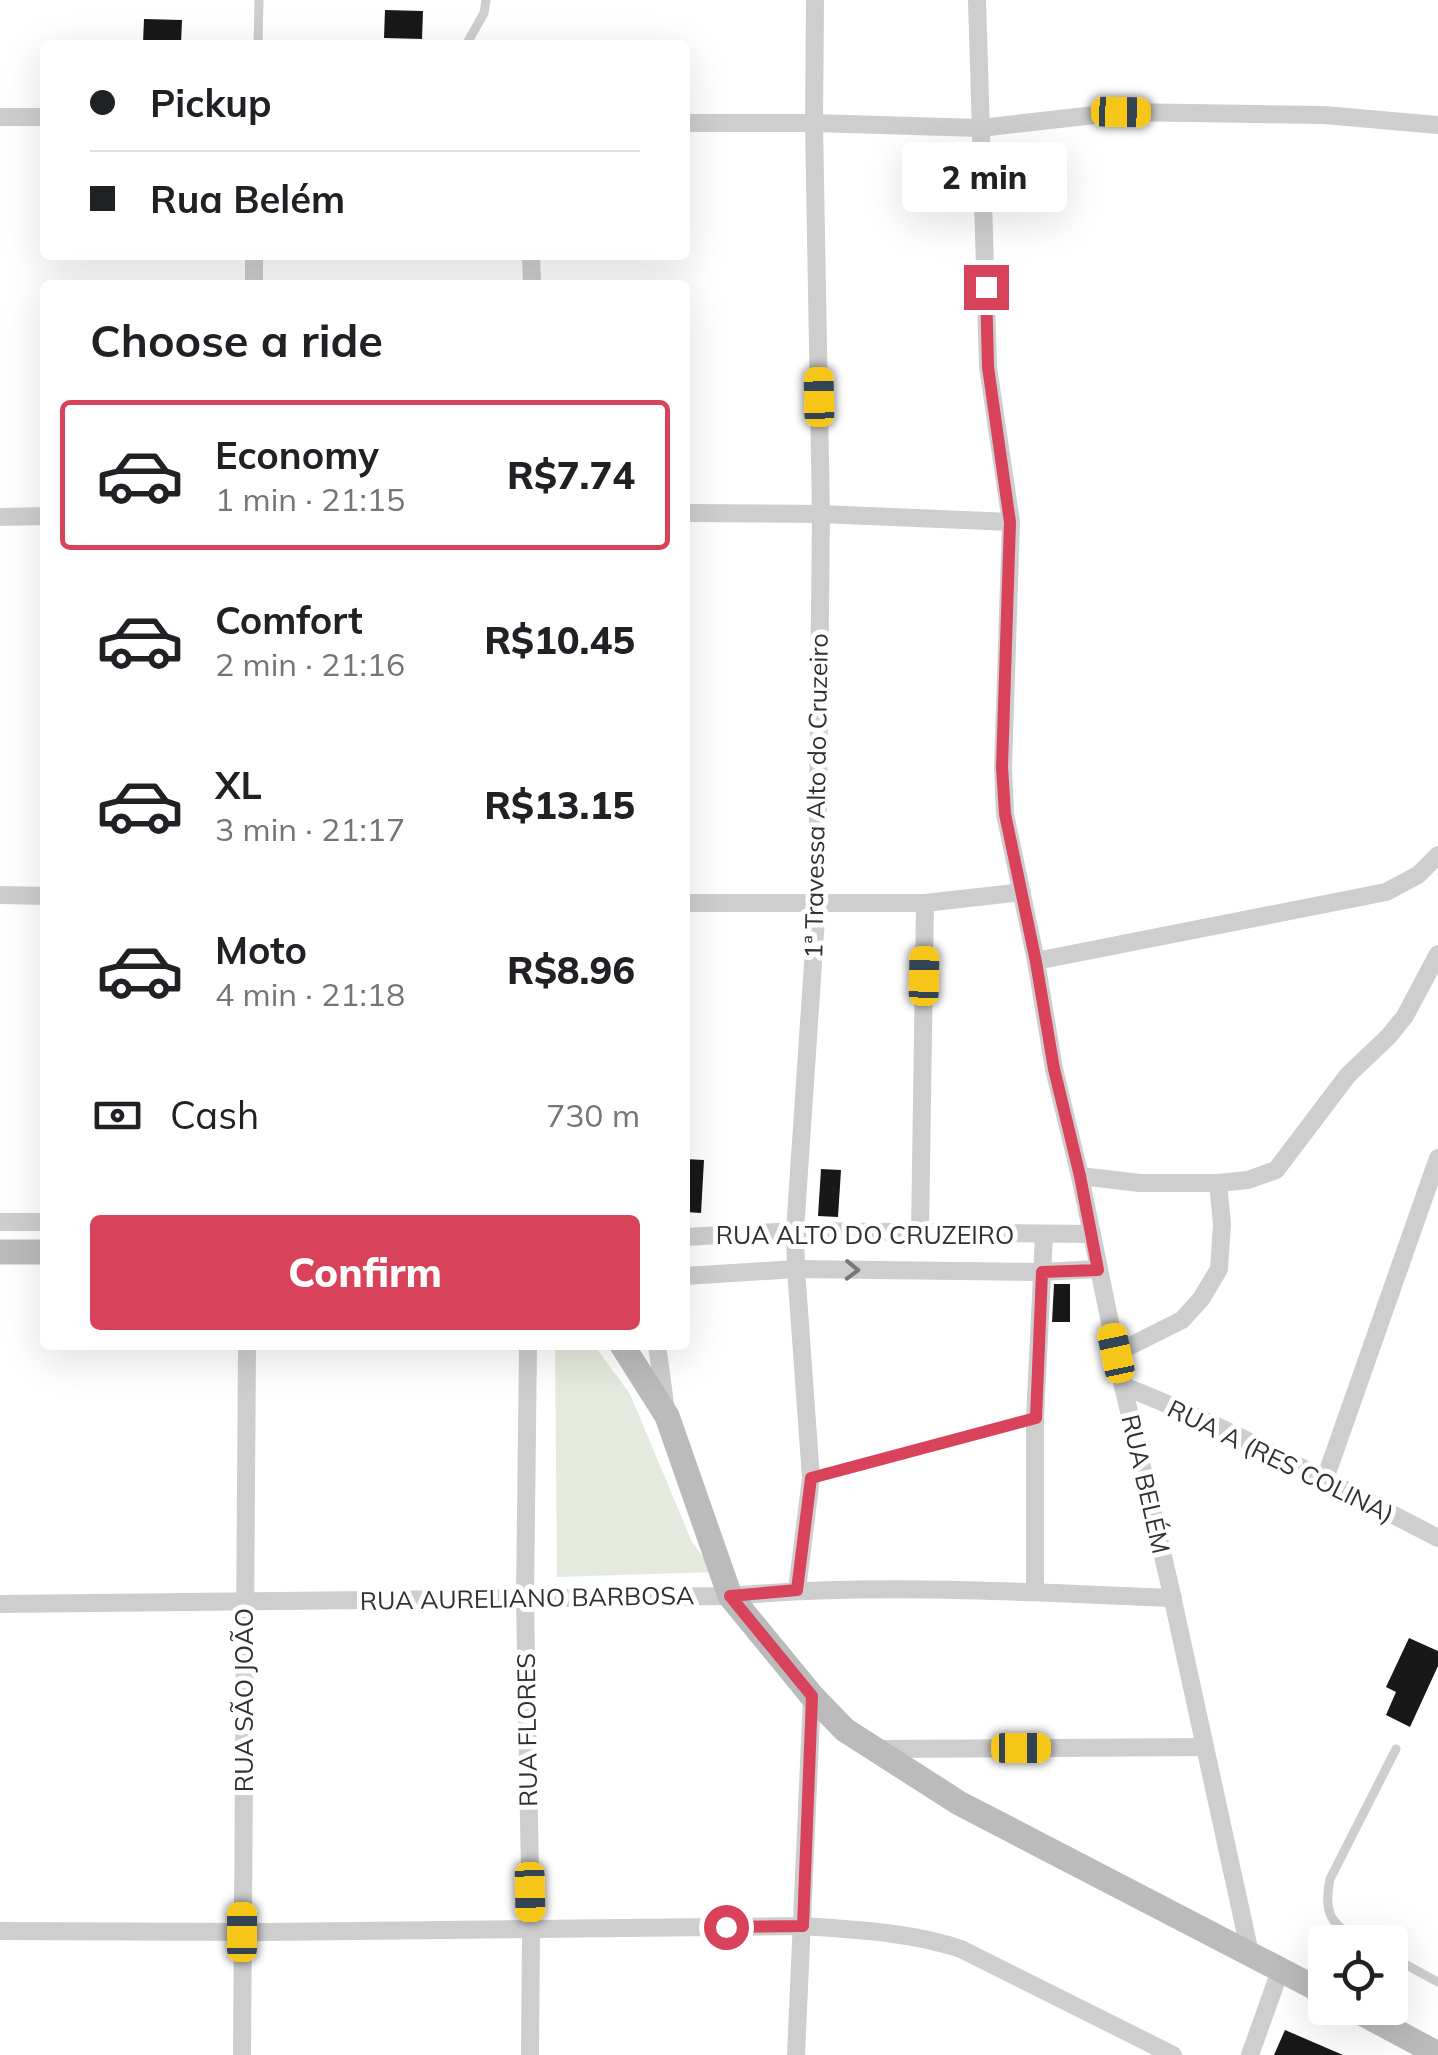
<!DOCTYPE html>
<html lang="en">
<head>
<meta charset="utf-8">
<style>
	body { margin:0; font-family:Mulish,sans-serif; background:#f2f2f2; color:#202124; height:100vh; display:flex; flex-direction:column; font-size:38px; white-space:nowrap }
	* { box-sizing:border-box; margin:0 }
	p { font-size:32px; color:#757577 }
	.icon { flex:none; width:55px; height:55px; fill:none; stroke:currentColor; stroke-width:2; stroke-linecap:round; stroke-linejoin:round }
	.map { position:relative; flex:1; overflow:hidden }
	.panel { position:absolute; left:40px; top:280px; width:650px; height:1070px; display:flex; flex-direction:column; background:#fff; border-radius:10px; box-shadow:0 10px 40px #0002 }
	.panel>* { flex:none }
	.banner { position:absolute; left:40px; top:40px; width:650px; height:220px; border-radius:10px; box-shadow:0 10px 40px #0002; display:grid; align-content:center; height:220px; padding:0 50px; background:#fff }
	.fabs { position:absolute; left:1308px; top:1925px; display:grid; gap:20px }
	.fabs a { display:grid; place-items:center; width:100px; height:100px; border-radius:10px; background:#fff; box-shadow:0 10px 40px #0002; font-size:50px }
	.end { position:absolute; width:45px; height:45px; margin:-22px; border:12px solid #d8435b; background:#fff; box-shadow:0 0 0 5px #fff }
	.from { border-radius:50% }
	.bubble { position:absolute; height:70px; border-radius:10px; background:#fff; box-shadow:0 10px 40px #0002; font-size:32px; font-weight:800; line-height:70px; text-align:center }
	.car { position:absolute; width:30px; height:60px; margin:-30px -15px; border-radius:12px; box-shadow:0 0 8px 2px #0007; background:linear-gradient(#f5c518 24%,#345 0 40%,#f5c518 0 76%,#345 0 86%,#f5c518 0) }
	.banner b { display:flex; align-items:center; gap:35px; height:95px; font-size:38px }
	.banner b+b { border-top:2px solid #e0e0e0 }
	.banner i { width:25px; height:25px; background:#202124 }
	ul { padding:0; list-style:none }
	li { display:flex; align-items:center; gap:30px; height:150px; margin:0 20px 15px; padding:0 30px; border:5px solid transparent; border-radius:10px }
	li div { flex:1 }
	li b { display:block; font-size:38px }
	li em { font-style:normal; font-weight:800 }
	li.on { border-color:#d8435b }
	li>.icon { width:90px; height:90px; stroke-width:1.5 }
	h2 { padding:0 50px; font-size:45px; line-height:120px }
	.pay { display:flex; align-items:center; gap:25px; height:110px; padding:0 50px; font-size:38px }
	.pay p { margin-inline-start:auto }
	.button { display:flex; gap:20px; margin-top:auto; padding:20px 50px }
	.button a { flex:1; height:115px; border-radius:10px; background:#d8435b; color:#fff; font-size:40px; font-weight:800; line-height:115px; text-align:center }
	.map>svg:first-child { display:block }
	.green { fill:#e5eade }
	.building { fill:#181818 }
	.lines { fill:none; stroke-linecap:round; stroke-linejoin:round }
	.lane { stroke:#cecece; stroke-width:9 }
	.street { stroke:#cecece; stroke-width:18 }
	.secondary { stroke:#bbb; stroke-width:25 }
	.oneway { stroke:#787878 }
	.route { stroke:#d8435b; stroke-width:12 }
	.labels { text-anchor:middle; stroke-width:10; stroke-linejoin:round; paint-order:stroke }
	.street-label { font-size:25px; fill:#313131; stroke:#fff }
</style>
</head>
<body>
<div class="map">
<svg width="1438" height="2055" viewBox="0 0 1438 2055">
	<rect width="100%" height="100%" fill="#fff"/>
	<path class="green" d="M555 1345H594L630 1394 692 1542 715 1572 557 1577Z"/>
	<g class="building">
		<path d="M385 10 423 11 422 39 384 38Z"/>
		<path d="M144 19 182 20 181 44 143 43Z"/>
		<path d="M685 1159 704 1160 701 1213 685 1212Z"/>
		<path d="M821 1169 841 1170 838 1217 818 1216Z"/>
		<path d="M1054 1284H1070V1322H1052Z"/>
		<path d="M1409 1638 1438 1651V1666L1410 1727 1386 1715 1396 1692 1386 1687Z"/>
		<path d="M1285 2030 1343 2055H1274Z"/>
	</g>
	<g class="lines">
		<g class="lane">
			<path d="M258 45 259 0"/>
			<path d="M466 45 484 13 486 0"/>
			<path d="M811 1478 1035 1418"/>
			<path d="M1363 1942C1331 1924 1323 1916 1330 1879L1396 1749"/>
			<path d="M1390 1956 1438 1982"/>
		</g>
		<g class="street">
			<path d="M977 0 988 367 1011 522 1003 767 1005 814 1036 961 1054 1069 1080 1176 1123 1386 1169 1582 1250 1953"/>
			<path d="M0 117H45"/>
			<path d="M685 123H814L980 128 1121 112 1324 115 1438 125"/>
			<path d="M531 255 532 285"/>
			<path d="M254 285V255"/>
			<path d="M685 513 821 514 1011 522"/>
			<path d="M0 517 45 516"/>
			<path d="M0 895 45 896"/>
			<path d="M685 903H925L1022 892"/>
			<path d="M1036 961 1386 892 1418 875 1438 855"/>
			<path d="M1080 1176 1140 1183H1218L1248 1180 1276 1170 1348 1075 1389 1036 1405 1016 1438 954"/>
			<path d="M0 1222H45"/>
			<path d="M920 1232 925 903"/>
			<path d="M685 1237 795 1231 1092 1234"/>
			<path d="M685 1276 796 1269 1042 1272 1098 1269"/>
			<path d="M528 1345 525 1599 531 1929 530 2055"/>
			<path d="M657 1345 666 1411"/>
			<path d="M1116 1353 1182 1320 1201 1299 1219 1269 1222 1224 1218 1183"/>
			<path d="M1123 1386C1231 1428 1335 1485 1438 1538"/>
			<path d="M1325 1479 1438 1158"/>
			<path d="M797 1590 811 1478 796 1269 795 1231 817 904 821 514 814 123 815 0"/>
			<path d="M1035 1592V1418L1044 1235"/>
			<path d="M0 1604 730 1596C875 1583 1027 1592 1173 1598"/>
			<path d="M875 1749 1205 1747"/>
			<path d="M0 1931 265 1932 803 1926C857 1930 910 1932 961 1949L1173 2055"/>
			<path d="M242 2055 247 1345"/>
			<path d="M796 2055 812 1696"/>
			<path d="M1250 2055 1281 1968"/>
		</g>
		<g class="secondary">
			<path d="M0 1252H45"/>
			<path d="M622 1345 667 1416 730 1596 812 1696 845 1730 959 1803 1325 1993"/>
			<path d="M1352 2008 1438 2054"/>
		</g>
	</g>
	<defs><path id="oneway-chevron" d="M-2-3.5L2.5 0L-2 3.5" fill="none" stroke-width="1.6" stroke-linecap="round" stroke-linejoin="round" transform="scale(2.5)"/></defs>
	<use class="oneway" href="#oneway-chevron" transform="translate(852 1270) rotate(1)"/>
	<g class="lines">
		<path class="route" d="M726 1927 803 1926 812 1696 730 1596 797 1590 811 1478 1036 1418 1042 1272 1098 1270 1080 1176 1054 1069 1036 962 1005 814 1002 767 1010 522 988 367 986 287"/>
	</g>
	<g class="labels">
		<g class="street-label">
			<text transform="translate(816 796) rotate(-89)" y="9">1ª Travessa Alto do Cruzeiro</text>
			<text x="865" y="1244">RUA ALTO DO CRUZEIRO</text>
			<text transform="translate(1281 1461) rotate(26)" y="9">RUA A (RES COLINA)</text>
			<text transform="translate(1146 1484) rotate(77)" y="9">RUA BELÉM</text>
			<text transform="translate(527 1598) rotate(-1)" y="9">RUA AURELIANO BARBOSA</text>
			<text transform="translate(244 1700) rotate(-90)" y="9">RUA SÃO JOÃO</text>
			<text transform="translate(527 1730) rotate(-91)" y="9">RUA FLORES</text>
		</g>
	</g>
</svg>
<div class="fabs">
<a><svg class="icon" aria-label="locate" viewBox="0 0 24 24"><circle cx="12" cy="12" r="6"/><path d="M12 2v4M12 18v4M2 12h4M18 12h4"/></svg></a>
</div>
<i class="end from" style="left:726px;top:1927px"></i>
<i class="end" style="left:986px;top:287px"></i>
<div class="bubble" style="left:902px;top:142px;width:165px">2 min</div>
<i class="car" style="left:1121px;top:112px;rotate:91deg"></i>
<i class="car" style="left:819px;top:397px;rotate:359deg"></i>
<i class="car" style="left:924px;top:976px;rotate:1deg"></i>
<i class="car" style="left:1116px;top:1353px;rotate:348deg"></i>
<i class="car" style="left:1021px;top:1748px;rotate:90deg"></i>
<i class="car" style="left:530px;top:1892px;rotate:179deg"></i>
<i class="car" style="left:242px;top:1932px;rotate:0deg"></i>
<div class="banner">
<b><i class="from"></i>Pickup</b>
<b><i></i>Rua Belém</b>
</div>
<section class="panel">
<h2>Choose a ride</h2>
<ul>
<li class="on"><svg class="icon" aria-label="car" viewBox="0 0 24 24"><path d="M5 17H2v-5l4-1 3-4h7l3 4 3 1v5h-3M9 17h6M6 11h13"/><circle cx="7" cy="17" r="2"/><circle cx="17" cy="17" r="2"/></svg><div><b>Economy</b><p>1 min · 21:15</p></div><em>R$7.74</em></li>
<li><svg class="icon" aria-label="car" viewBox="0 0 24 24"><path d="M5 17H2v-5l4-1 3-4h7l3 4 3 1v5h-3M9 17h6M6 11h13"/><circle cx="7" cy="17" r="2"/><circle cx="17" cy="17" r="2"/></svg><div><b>Comfort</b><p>2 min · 21:16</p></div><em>R$10.45</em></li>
<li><svg class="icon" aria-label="car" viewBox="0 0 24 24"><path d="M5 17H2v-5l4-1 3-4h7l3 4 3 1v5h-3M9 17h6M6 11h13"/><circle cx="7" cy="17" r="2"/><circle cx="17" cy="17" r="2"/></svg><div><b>XL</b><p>3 min · 21:17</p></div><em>R$13.15</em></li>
<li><svg class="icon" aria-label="car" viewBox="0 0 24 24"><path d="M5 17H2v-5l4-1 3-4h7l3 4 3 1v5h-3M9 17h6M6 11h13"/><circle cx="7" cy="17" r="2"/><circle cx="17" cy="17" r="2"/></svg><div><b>Moto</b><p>4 min · 21:18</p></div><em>R$8.96</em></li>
</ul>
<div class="pay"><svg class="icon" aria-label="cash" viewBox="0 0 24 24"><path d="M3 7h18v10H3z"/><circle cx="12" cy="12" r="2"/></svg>Cash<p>730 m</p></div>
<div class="button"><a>Confirm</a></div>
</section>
</div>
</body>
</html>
